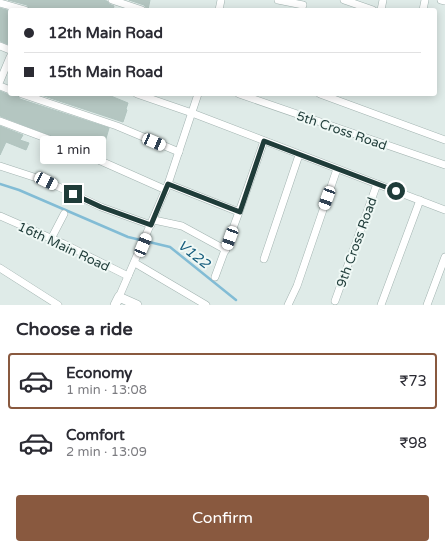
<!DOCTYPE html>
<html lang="en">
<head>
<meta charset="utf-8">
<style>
	body { margin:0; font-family:"Varela Round",sans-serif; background:#f2f2f3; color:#2b2b33; height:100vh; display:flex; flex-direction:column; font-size:15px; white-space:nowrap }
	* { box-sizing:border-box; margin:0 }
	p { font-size:13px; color:#7c7c81 }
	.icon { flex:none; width:22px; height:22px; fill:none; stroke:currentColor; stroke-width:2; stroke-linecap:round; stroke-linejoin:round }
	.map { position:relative; height:305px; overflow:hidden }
	.panel { display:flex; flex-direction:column; background:#fff; flex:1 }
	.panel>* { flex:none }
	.guide { position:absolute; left:8px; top:8px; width:429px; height:88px; border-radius:4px; box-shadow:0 2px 10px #0003; display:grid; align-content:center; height:88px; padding:0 16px; background:#fff }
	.end { position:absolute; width:18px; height:18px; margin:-9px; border:5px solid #1f3c39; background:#fff; box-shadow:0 0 0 2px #fff }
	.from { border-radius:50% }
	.bubble { position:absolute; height:28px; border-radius:4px; background:#fff; box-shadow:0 2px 10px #0003; font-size:13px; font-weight:600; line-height:28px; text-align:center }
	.car { position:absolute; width:12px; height:24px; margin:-12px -6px; border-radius:5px; box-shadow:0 0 3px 1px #0007; background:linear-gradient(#fff 24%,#345 0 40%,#fff 0 76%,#345 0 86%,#fff 0) }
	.guide b { display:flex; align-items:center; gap:14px; height:38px; font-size:15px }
	.guide b+b { border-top:1px solid #e1e1e2 }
	.guide i { width:10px; height:10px; background:#2b2b33 }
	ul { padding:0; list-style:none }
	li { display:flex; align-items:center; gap:12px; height:56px; margin:0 8px 6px; padding:0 8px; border:2px solid transparent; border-radius:4px }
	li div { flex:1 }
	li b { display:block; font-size:15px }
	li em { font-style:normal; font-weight:600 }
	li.on { border-color:#89593f }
	li>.icon { width:36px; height:36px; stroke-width:1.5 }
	h2 { padding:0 16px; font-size:18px; line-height:48px }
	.button { display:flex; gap:8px; margin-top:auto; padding:8px 16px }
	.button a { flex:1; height:46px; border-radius:4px; background:#89593f; color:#fff; font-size:16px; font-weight:600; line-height:46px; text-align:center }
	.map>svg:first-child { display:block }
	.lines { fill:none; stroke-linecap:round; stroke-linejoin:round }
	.stream { stroke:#82bcd5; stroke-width:2.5 }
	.building { fill:#b4c6c1; stroke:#b1c5c0 }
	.minor-casing { stroke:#a2b3b0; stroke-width:8 }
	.tertiary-casing { stroke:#a2b3b0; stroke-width:10 }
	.minor { stroke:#fff; stroke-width:7 }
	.tertiary { stroke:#fff; stroke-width:9 }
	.route { stroke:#1f3c39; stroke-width:5 }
	.labels { text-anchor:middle; stroke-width:4; stroke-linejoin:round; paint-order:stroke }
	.street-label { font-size:13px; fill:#1f3c39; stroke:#eff8f5 }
	.water-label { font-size:14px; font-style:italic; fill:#155c7c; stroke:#eff8f5 }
</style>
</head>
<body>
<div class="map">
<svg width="445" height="305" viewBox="0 0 445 305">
	<rect width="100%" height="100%" fill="#dfebe8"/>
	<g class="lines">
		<path class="stream" d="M0 184 19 190 128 237 170 247 236 300"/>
	</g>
	<g class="building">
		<path d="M8 0H102L107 1 109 4 114 6 113 10H30L27 5Z"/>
		<path d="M129 0H150L148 10 144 5Z"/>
		<path d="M0 8 10 11V45L0 41Z"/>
		<path d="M0 91 9 95 17 94 20 99 109 128 105 142 93 138 89 150 0 116Z"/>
		<path d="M38 94H106L128 103 126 109 127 110 123 122Z"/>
		<path d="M0 126 23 135 20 140 29 143 26 150 6 142 0 155Z"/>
	</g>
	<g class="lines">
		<g class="minor-casing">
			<g id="minor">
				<path d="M112 0 142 10"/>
				<path d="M278 0 303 5"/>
				<path d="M344 0 373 10"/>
				<path d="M441 0 445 1"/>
				<path d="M0 3 25 10"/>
				<path d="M219 10 221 0"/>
				<path d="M381 10 383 0"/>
				<path d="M423 10 425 0"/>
				<path d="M0 46 10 50"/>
				<path d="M0 81 10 57"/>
				<path d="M0 86 10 90"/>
				<path d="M22 94 117 126 179 152"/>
				<path d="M137 94 192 113 445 210"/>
				<path d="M239 94 445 165"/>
				<path d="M320 94 445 140"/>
				<path d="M0 121 67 146 166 190"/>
				<path d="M0 166 46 181 101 207 151 225"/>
				<path d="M168 184 239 212"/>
				<path d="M0 216 64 244 128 276"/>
				<path d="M154 220 182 226 226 250"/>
				<path d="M51 239 64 214"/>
				<path d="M264 259 299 155"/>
				<path d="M135 263 206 305"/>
				<path d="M0 268 58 305"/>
				<path d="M215 277 239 212 264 141"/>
				<path d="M119 297 168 184 198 94"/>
				<path d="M335 301 377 184"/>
				<path d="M288 305 297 286 337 169"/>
				<path d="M381 305 420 200"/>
				<path d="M427 305 445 257"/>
			</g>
		</g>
		<g class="tertiary-casing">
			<path id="tertiary" d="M115 305 119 297 137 305"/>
		</g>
		<use href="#minor" class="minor"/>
		<use href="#tertiary" class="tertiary"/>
	</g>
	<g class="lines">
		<path class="route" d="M73 194 101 207 151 225 168 184 240 212 264 141 396 191"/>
	</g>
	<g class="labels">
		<g class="street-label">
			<text transform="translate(342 130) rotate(19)" y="5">5th Cross Road</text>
			<text transform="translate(356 242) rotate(-70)" y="5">9th Cross Road</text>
			<text transform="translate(64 246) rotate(25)" y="5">16th Main Road</text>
		</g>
		<g class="water-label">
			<text transform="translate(194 254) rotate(38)" y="5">V122</text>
		</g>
	</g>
</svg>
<i class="end from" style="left:396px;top:191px"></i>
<i class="end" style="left:73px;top:194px"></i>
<div class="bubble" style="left:40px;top:136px;width:66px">1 min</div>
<i class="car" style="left:154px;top:142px;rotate:113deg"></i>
<i class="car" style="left:46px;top:181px;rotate:116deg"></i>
<i class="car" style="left:327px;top:198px;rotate:200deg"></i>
<i class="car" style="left:230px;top:238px;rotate:200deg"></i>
<i class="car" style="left:143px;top:245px;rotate:22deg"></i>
<div class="guide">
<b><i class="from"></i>12th Main Road</b>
<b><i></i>15th Main Road</b>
</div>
</div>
<section class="panel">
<h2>Choose a ride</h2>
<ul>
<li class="on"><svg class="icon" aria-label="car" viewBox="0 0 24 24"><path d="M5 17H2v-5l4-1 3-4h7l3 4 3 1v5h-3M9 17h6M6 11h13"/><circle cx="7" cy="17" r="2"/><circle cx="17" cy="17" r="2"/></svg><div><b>Economy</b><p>1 min · 13:08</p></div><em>₹73</em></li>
<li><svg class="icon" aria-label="car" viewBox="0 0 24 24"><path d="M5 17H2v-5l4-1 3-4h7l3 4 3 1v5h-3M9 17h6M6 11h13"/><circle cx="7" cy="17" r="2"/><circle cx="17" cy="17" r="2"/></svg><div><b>Comfort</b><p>2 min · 13:09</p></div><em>₹98</em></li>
</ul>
<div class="button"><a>Confirm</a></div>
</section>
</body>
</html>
